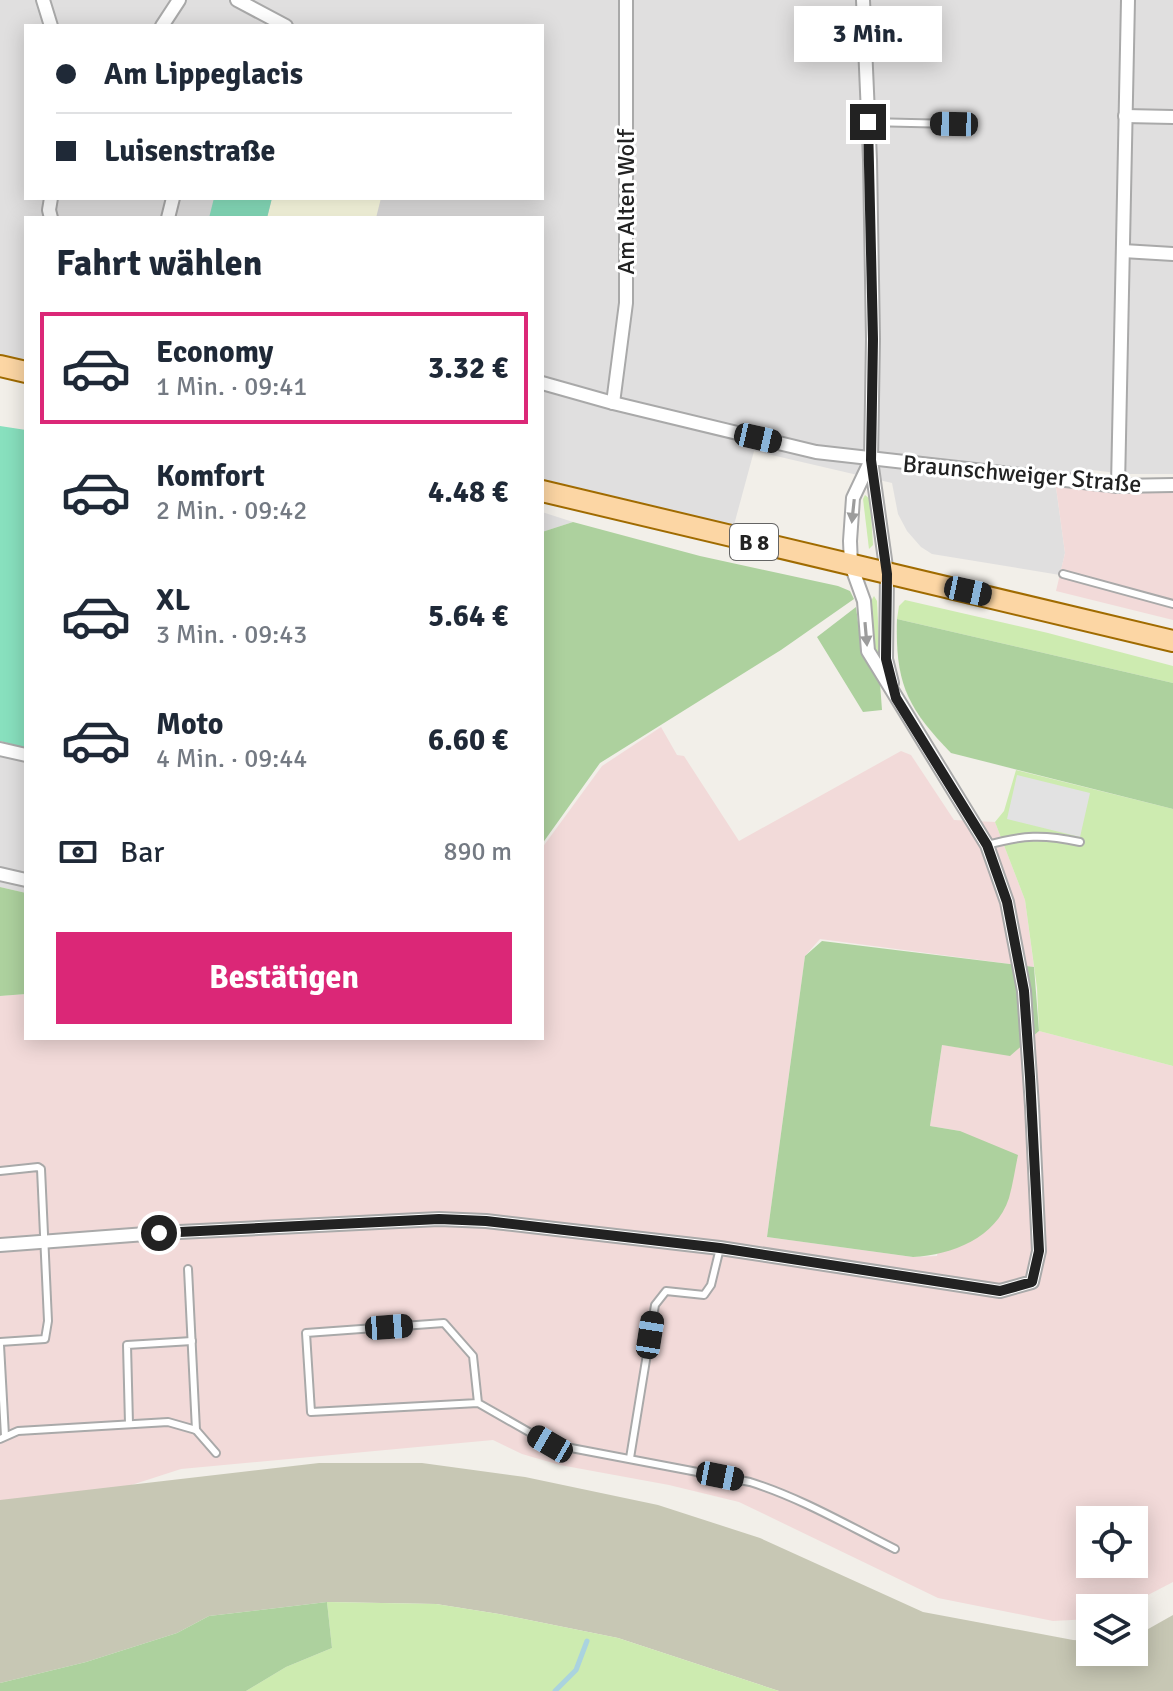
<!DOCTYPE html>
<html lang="de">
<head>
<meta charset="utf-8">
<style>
	body { margin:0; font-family:Signika,sans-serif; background:#f2f2f3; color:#1f2937; height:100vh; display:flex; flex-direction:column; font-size:30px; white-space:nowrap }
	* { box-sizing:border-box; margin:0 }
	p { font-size:26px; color:#747a83 }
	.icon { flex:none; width:44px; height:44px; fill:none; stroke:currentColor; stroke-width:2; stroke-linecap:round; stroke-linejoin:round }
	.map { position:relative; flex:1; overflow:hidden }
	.panel { position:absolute; left:24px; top:216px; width:520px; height:824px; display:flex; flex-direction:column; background:#fff; border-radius:0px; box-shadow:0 4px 20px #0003 }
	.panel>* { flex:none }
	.top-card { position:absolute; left:24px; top:24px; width:520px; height:176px; border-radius:0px; box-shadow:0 4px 20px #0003; display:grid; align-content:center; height:176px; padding:0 32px; background:#fff }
	.buttons { position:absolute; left:1076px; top:1506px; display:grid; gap:16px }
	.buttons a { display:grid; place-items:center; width:72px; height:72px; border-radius:0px; background:#fff; box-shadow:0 4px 20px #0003; font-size:40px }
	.end { position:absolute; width:36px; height:36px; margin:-18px; border:10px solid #222; background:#fff; box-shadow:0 0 0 4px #fff }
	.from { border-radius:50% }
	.bubble { position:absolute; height:56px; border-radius:0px; background:#fff; box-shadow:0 4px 20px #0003; font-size:26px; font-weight:700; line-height:56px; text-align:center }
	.car { position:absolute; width:24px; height:48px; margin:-24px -12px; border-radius:10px; box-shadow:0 0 6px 2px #0007; background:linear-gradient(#222 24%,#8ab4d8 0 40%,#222 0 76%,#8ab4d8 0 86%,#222 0) }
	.top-card b { display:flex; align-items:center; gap:28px; height:76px; font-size:30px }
	.top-card b+b { border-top:2px solid #e0e1e3 }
	.top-card i { width:20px; height:20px; background:#1f2937 }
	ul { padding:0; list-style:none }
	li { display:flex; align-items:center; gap:24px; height:112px; margin:0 16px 12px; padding:0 16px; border:4px solid transparent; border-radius:0px }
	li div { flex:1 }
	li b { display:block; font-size:30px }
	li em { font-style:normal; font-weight:700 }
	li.selected { border-color:#db2777 }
	li>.icon { width:72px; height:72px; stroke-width:1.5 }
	h2 { padding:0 32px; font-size:36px; line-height:96px }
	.pay { display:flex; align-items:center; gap:20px; height:88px; padding:0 32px; font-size:30px }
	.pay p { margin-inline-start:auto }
	.button { display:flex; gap:16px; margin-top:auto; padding:16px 32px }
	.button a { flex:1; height:92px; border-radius:0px; background:#db2777; color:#fff; font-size:32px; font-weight:700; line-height:92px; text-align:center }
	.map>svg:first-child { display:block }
	.residential { fill:#e0dfdf; fill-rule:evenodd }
	.commercial { fill:#f2dad9; fill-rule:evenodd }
	.education { fill:#ffffe5 }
	.construction { fill:#c7c7b4 }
	.grass { fill:#cdebb0 }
	.forest { fill:#add19e }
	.pitch { fill:#88e0be }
	.parking { fill:#e2e2e2 }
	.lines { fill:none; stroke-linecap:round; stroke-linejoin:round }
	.stream { stroke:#aad3df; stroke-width:5 }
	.lane-casing { stroke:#a9a9a9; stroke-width:10 }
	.street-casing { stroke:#a9a9a9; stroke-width:16 }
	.primary-casing { stroke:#a06b00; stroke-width:24 }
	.lane { stroke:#fff; stroke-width:6 }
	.street { stroke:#fff; stroke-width:12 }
	.primary { stroke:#fcd6a4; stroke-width:20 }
	.oneway { fill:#9c9c9c }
	.route { stroke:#222; stroke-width:10 }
	.labels { text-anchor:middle; stroke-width:6; stroke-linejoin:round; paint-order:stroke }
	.shield { fill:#fff; stroke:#646464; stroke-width:2 }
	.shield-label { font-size:22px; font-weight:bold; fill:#222 }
	.street-label { font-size:24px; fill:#222; stroke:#fff }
</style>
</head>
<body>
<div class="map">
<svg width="1173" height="1691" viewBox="0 0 1173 1691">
	<rect width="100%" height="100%" fill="#f2efe9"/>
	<g class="residential">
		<path d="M0 0H1173V474H1125L1092 470 1056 487 1065 553 1060 575 932 554 921 547 907 531 898 514 892 483 754 451 734 525 542 481V218H26V372L0 366ZM26 26H542V198H26Z"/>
		<path d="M542 512 573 522 542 532Z"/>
		<path d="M0 756 26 763V893L0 887Z"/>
	</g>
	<g class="commercial">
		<path d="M1056 487 1119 493H1173V620L1056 591 1065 553Z"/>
		<path d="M661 727 677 755 684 756 739 841 901 751 911 755 954 820 995 822 1025 900 1034 967 820 939 805 956 767 1237 913 1257 937 1256 960 1131 930 1126 942 1045 1010 1055 1039 1031 1173 1066V1582L1123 1608H1090V1619L1053 1621 938 1598 739 1502 669 1485 560 1465 522 1454 493 1440 181 1469 51 1511 0 1522V996L26 994V1038H542V848L602 766ZM1090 1520H1134V1564H1090Z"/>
	</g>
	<path class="education" d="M272 198H381L376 218H267Z"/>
	<path class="construction" d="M319 1463H422L525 1477 658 1505 760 1538 923 1612 1073 1640 1090 1641V1652H1134V1637L1173 1615V1691H779L618 1638 499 1614 436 1604 327 1602 209 1616 177 1633 86 1662 0 1683V1500Z"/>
	<g class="grass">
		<path d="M865 495 870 499 873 545 869 549 863 499Z"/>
		<path d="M874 596 877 601 880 660H878L872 635 871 601Z"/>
		<path d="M905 600 1048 633 1173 666V683L897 619 899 606Z"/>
		<path d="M1016 770 1173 809V1066L1039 1031 1037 988 1025 900 995 822 1004 811Z"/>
		<path d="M327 1602 436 1604 499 1614 618 1638 779 1691H246L286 1667 332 1648Z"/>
	</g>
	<g class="forest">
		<path d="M573 522 700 556 838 586 850 591 854 599 781 650 600 763 542 844V532Z"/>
		<path d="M856 607 862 653 880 683 882 710 863 712 817 637Z"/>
		<path d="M897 619 1173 683V809L951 753C907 708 895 683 897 619Z"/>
		<path d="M0 887 26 893V994L0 996Z"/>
		<path d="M822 941 1034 967 1039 1031 1010 1056 942 1045 930 1126 960 1131 1018 1155C1015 1169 1013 1184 1009 1198 996 1238 952 1255 913 1257L767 1237 805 956Z"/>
		<path d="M327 1602 332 1648 286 1667 246 1691H0V1683L86 1662 177 1633 209 1616Z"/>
	</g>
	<g class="pitch">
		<path d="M214 198H272L267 218H209Z"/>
		<path d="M0 426 26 430V748L0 741Z"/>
	</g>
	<path class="parking" d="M1017 775 1090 793 1080 837 1007 819Z"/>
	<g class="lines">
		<path class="stream" d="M555 1691 576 1670 587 1641"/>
		<g class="lane-casing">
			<g id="lane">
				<path d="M868 122 954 124"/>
				<path d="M1063 574 1173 604"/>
				<path d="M987 845C1023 835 1043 834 1080 842"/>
				<path d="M0 1171 38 1167 41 1169 48 1321 45 1339 0 1342"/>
				<path d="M188 1269 196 1430"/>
				<path d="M0 1345 5 1436"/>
				<path d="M478 1403 473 1356 444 1323 306 1333 311 1412 478 1403 550 1444 750 1482C801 1498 847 1525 895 1549"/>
				<path d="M129 1424 127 1345 192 1341"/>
				<path d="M0 1439 18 1431 168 1422 196 1430 216 1453"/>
				<path d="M630 1458 655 1305 666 1291 704 1295 711 1285 720 1248"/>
			</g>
		</g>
		<g class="street-casing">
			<g id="street">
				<path d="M43 0 51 26"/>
				<path d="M237 0 286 26"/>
				<path d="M863 0 870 160 873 339 871 460 887 574 886 659 892 683"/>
				<path d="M162 26 179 0"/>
				<path d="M1125 116 1173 117"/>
				<path d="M51 218 49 210 51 198"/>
				<path d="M168 218 173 198"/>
				<path d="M1123 251 1173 254"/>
				<path d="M542 383 613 403 816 452 1118 486 1173 485"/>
				<path d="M613 403 626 303V0"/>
				<path d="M1118 486 1128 0"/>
				<path d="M0 749 26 755"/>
				<path d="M0 874 26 880"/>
				<path d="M0 1245 159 1233 439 1219 486 1221 720 1248 1000 1291 1032 1282 1039 1251 1032 1106 1024 991 1007 902 987 845 868 651 864 601 851 565 850 541 853 498 871 460"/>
			</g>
		</g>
		<g class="primary-casing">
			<g id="primary">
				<path d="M0 366 26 372"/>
				<path d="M542 491 1173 641"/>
			</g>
		</g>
		<use href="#lane" class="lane"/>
		<use href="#street" class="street"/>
		<use href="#primary" class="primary"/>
	</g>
	<defs><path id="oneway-solid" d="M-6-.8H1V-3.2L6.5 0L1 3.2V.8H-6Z" transform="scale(2)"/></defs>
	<g class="oneway">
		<use href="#oneway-solid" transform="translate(853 511) rotate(96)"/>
		<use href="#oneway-solid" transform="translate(866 634) rotate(85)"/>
	</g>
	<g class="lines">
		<path class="route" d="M159 1233 439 1219 486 1221 720 1248 1000 1291 1032 1282 1039 1251 1030 1077 1024 991 1007 902 987 845 896 698 886 659 887 574 871 460 873 339 868 122"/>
	</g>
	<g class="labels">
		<rect class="shield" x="730" y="524" width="48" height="36" rx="6"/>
		<g class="shield-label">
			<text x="754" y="550">B 8</text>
		</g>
		<g class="street-label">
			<text transform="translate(626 202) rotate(-90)" y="8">Am Alten Wolf</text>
			<text transform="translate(1022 474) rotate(5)" y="8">Braunschweiger Straße</text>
		</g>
	</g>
</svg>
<div class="buttons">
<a><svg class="icon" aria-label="locate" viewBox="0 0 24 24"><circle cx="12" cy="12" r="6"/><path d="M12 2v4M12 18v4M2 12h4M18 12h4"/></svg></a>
<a><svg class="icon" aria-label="layers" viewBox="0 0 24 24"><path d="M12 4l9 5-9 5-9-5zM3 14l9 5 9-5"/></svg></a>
</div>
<i class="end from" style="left:159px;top:1233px"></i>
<i class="end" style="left:868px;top:122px"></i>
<div class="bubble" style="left:794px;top:6px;width:148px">3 Min.</div>
<i class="car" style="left:954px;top:124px;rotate:271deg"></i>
<i class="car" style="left:758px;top:438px;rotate:103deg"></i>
<i class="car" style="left:968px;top:591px;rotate:102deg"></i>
<i class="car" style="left:389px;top:1327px;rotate:86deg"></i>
<i class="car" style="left:650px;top:1335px;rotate:9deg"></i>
<i class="car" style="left:550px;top:1444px;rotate:300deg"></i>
<i class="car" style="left:720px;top:1476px;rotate:101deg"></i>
<div class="top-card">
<b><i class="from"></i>Am Lippeglacis</b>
<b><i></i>Luisenstraße</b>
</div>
<section class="panel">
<h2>Fahrt wählen</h2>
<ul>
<li class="selected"><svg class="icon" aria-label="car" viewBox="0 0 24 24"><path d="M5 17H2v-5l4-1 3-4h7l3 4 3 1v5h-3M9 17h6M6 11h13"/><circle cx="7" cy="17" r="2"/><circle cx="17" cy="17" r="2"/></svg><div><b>Economy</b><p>1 Min. · 09:41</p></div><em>3.32 €</em></li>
<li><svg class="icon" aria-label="car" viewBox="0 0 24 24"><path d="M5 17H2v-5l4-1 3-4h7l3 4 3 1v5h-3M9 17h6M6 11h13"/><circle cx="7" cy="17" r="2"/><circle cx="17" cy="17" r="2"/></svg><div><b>Komfort</b><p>2 Min. · 09:42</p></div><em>4.48 €</em></li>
<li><svg class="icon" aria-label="car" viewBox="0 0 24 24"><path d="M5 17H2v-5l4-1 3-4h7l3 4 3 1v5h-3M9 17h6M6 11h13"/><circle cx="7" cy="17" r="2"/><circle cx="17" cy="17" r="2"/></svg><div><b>XL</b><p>3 Min. · 09:43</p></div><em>5.64 €</em></li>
<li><svg class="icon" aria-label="car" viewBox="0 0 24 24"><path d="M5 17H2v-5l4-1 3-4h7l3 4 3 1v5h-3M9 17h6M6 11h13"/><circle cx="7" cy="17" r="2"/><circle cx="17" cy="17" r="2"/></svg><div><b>Moto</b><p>4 Min. · 09:44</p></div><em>6.60 €</em></li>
</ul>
<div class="pay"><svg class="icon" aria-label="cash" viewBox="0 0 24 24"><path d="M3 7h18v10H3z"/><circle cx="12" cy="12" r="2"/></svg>Bar<p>890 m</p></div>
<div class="button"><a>Bestätigen</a></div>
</section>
</div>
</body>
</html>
